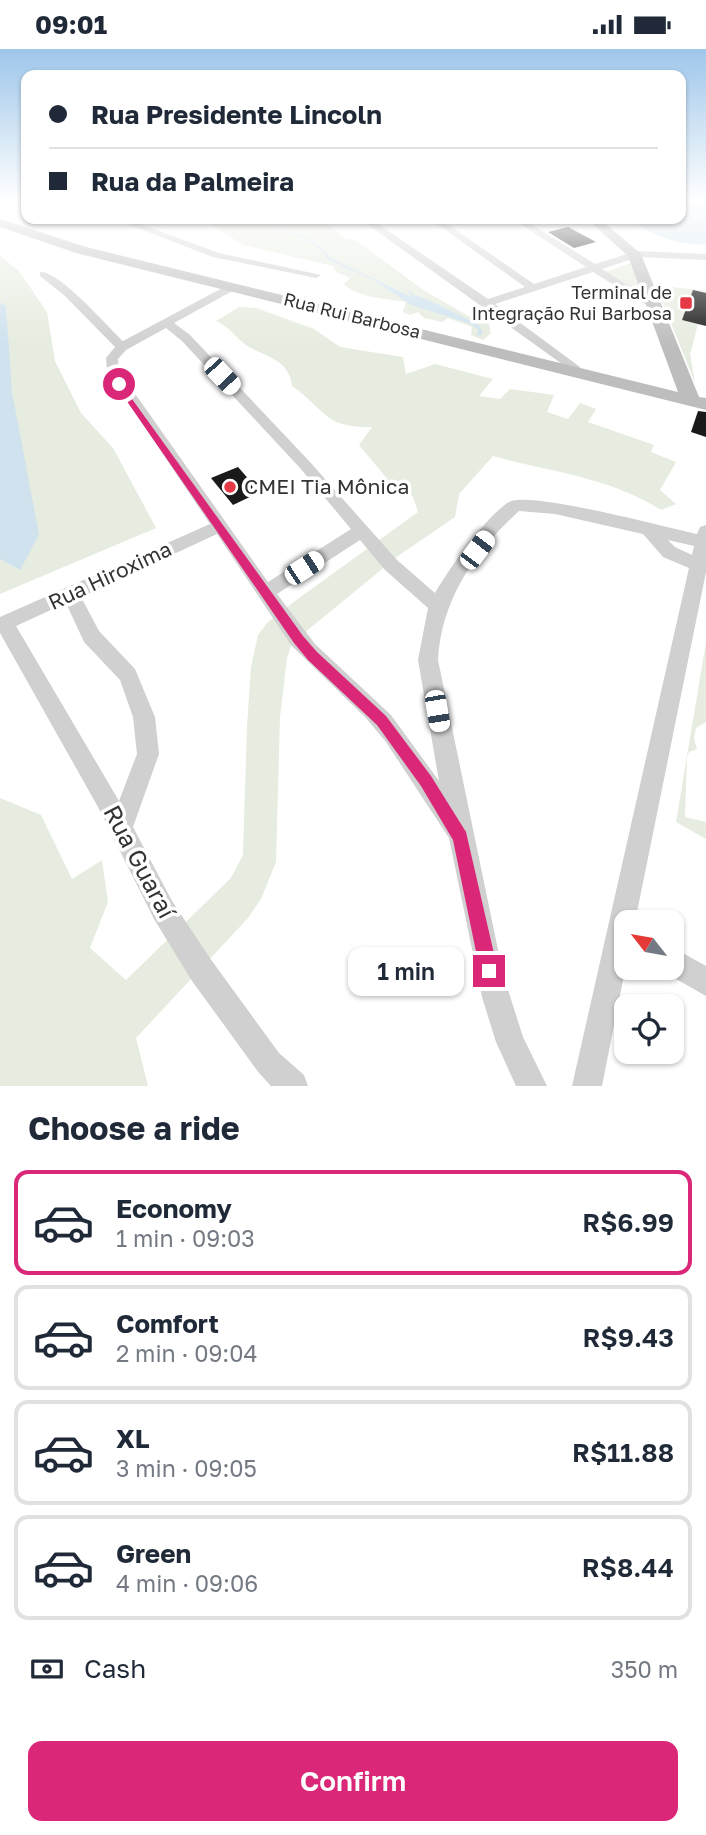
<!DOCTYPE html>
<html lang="en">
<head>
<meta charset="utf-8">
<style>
	body { margin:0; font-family:"Golos Text",sans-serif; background:#f2f2f3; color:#1f2937; height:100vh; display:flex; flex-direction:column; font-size:26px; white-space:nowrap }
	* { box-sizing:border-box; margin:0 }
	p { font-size:23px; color:#747a83 }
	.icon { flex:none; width:38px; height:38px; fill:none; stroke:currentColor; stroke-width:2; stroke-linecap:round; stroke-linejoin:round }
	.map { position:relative; height:1037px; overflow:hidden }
	.side { display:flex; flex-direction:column; background:#fff; flex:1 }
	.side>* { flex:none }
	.guide { position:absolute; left:21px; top:21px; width:665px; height:154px; border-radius:14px; box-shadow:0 2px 5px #0004; display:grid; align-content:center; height:154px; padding:0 28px; background:#fff }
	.needle { width:46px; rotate:301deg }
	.fabs { position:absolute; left:614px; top:861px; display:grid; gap:14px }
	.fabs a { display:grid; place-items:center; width:70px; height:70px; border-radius:14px; background:#fff; box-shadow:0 2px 5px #0004; font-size:35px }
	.end { position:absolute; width:32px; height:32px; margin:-16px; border:9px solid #db2777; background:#fff; box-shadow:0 0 0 4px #fff }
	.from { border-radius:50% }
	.bubble { position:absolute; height:49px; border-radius:14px; background:#fff; box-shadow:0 2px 5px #0004; font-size:23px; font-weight:600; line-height:49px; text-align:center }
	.car { position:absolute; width:21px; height:42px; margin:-21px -10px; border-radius:9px; box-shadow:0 0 5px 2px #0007; background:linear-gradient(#fff 24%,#345 0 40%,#fff 0 76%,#345 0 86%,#fff 0) }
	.guide b { display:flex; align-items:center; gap:24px; height:66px; font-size:26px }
	.guide b+b { border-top:2px solid #e0e1e3 }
	.guide i { width:18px; height:18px; background:#1f2937 }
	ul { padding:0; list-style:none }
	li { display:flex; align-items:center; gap:21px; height:105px; margin:0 14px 10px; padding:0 14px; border:4px solid #e0e1e3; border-radius:14px }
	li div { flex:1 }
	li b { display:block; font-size:26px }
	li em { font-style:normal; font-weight:600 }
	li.active { border-color:#db2777 }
	li>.icon { width:63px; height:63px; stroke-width:1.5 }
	h2 { padding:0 28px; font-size:32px; line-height:84px }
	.pay { display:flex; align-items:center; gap:18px; height:77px; padding:0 28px; font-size:26px }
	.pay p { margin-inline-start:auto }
	.button { display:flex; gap:14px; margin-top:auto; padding:14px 28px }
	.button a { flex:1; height:80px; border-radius:14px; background:#db2777; color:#fff; font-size:28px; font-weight:600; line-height:80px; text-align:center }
	.status { display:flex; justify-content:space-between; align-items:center; height:49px; padding:0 35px; background:#fff; direction:ltr }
	.status svg { height:19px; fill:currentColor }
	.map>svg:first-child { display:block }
	.green { fill:#e6ecdf }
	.water { fill:#cfe2ee }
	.building { fill:#1a1a1a }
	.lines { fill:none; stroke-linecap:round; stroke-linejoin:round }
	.street { fill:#d0d0d0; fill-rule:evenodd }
	.secondary { fill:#bdbdbd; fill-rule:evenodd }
	.route { fill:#db2777 }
	.poi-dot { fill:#e63946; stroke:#fff; stroke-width:2.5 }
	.labels { text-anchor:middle; stroke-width:7; stroke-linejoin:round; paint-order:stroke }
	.far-poi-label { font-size:18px; fill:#333; stroke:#fff; text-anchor:end }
	.far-street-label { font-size:18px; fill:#333; stroke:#fff }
	.poi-label { font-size:21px; fill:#333; stroke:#fff; text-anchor:start }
	.street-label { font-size:21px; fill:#333; stroke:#fff }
	.near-street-label { font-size:24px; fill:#333; stroke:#fff }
</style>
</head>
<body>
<div class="status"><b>09:01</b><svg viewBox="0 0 49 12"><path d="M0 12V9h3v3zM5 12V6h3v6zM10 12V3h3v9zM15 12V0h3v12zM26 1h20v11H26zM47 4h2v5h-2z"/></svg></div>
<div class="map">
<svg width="706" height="1037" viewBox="0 0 706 1037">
	<rect width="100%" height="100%" fill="#fff"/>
	<g class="green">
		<path d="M202 170H323L345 190H354L425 242 477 272 489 275 491 284 483 291 471 286 472 278 448 269 442 273 424 269 418 263 410 266 403 263 406 253C385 249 361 250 344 235L350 229 336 223 333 217 243 196Z"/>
		<path d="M0 207 18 221 47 263 55 312 81 364 113 399 156 479 0 545V510L20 521 6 257 0 253Z"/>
		<path d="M634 213 645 248 605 223Z"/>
		<path d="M656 236 706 242V244L693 242 682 271 698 275 690 305 695 334Z"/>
		<path d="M239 258 256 259 314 280 340 298 403 308 406 325 435 315 493 330 479 347 500 350 510 340 554 346 547 363 568 370 580 354 596 360 588 373 654 396 651 403 676 413 660 441 676 455 661 461C610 428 551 423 493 407L459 445 455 468 398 507 292 594 287 609 280 668 276 813 261 850 248 869 136 989 148 1037H0V749L41 766 72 830 102 811 108 853 90 899 126 931 231 829 243 806 247 677 251 618 258 586 267 574 295 552 418 463 413 448 389 432 359 396 372 378C324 379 326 361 292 337 289 310 267 309 246 296 235 288 230 278 216 272Z"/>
		<path d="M706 593V673L696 679 694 689 697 700 689 703 687 708 685 768 706 773V790L676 773Z"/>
	</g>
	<g class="water">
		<path d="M681 151H706V195C682 197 650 187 632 170H681Z"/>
		<path d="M252 170H260C284 181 315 187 331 209L413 249 408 243 411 241V245C432 251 457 265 479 276L483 285 476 287 479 281 471 275 411 256 375 232 326 210C326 193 267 175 252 170Z"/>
		<path d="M0 253 6 257 12 343 39 486 20 521 0 510Z"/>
	</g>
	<g class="building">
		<path d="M568 178 596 193 574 199 548 183Z"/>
		<path d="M693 241 706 244V277L682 271Z"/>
		<path d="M698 362 706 363V388L691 383Z"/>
		<path d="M238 418 260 443 233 456 211 429Z"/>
	</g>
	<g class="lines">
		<g class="street">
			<path d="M114 170H127L219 204 321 226 316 229 213 208Z"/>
			<path d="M360 170H371L488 250 525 238 430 170H440L534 235 586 218 513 170H523L595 215 637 202 706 205V211L638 208 602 220 657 255V259L653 260 593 223 495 255 580 318V324L576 325Z"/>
			<path d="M40 223C59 221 108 278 123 292L228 236H236V240L174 274 190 286 310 413 397 511 435 544C449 520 486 467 509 453 528 441 668 479 697 485L700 478 706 476V523L635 873H626V916L602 1037H572L689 519 663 508 643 485 555 465 519 462C475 502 441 551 438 611L503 925 523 988 547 1037H516L496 993 482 948 449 789 386 693 366 669 291 596 217 485 81 548 99 582 135 620 155 668 159 705 133 778 172 852 212 912 279 1004 304 1026 308 1037H271L259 1024 192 932 154 870 98 758 0 584V568L210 475 107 322 106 309 115 298 65 247 40 227ZM166 279 182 292 300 419 351 480 268 533 119 322 118 310 126 301ZM360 491 385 521 428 559 418 611 439 732 391 666 315 595 277 545ZM668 491 694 497 692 506 675 498ZM66 554 84 593 120 631 133 668 137 705 119 752 16 577Z"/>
			<path d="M672 898 706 917V947L662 922 661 919H672Z"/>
		</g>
		<path class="secondary" d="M0 170 86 198 678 343 628 207 587 170H600L641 205 699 348 706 349V361L76 204 0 178Z"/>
	</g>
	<linearGradient id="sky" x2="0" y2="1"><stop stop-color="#9ec6ea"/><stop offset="0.51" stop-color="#fff"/><stop offset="1" stop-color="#fff" stop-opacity="0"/></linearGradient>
	<rect width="706" height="297" fill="url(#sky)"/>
	<path class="route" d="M119 332 303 587 317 603 386 667 431 727 466 783 498 922 495 928 489 931 482 928 480 922 453 791 421 737 377 676 308 611 294 594 115 335Z"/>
	<g class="poi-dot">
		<rect x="679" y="247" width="14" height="14" rx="3.5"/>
		<circle cx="230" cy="438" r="7"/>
	</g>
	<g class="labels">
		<g class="far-poi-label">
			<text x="672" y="250">Terminal de<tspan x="672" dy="21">Integração Rui Barbosa</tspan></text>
		</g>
		<g class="far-street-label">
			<text transform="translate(352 267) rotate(14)" y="6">Rua Rui Barbosa</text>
		</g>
		<g class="poi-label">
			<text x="244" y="445">CMEI Tia Mônica</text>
		</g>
		<g class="street-label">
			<text transform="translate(110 527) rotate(-25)" y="7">Rua Hiroxima</text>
		</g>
		<g class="near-street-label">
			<text transform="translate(139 813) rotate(62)" y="8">Rua Guaraí</text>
		</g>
	</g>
</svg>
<div class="fabs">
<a><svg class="needle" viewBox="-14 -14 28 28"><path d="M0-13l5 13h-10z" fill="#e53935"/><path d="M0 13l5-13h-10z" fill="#747a83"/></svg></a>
<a><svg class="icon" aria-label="locate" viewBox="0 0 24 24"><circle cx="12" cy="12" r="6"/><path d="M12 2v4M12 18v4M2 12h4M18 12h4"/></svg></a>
</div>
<i class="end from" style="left:119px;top:335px"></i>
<i class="end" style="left:489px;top:922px"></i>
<div class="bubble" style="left:348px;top:898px;width:116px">1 min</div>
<i class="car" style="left:222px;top:327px;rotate:137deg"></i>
<i class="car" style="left:477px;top:501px;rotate:37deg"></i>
<i class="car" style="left:304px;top:519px;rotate:57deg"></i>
<i class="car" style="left:437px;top:662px;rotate:170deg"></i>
<div class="guide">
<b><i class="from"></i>Rua Presidente Lincoln</b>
<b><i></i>Rua da Palmeira</b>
</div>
</div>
<section class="side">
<h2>Choose a ride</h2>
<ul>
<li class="active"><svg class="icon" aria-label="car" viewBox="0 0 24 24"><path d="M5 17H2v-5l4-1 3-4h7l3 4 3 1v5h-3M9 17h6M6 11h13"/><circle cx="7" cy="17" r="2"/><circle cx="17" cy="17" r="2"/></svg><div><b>Economy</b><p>1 min · 09:03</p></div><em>R$6.99</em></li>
<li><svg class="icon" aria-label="car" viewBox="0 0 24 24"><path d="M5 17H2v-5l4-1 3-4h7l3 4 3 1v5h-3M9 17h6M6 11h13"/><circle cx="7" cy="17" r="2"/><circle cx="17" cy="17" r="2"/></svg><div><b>Comfort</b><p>2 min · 09:04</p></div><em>R$9.43</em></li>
<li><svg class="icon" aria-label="car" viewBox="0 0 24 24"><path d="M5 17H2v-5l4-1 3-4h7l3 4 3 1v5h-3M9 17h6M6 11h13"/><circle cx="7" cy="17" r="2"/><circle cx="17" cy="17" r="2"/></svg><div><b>XL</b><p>3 min · 09:05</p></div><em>R$11.88</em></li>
<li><svg class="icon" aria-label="car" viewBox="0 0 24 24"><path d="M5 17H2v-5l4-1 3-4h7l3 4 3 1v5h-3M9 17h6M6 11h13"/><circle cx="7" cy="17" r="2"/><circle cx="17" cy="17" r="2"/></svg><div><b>Green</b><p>4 min · 09:06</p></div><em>R$8.44</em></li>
</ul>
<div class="pay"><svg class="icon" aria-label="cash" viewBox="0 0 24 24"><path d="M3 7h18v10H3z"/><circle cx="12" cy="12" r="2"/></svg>Cash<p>350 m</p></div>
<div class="button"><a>Confirm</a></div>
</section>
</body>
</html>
